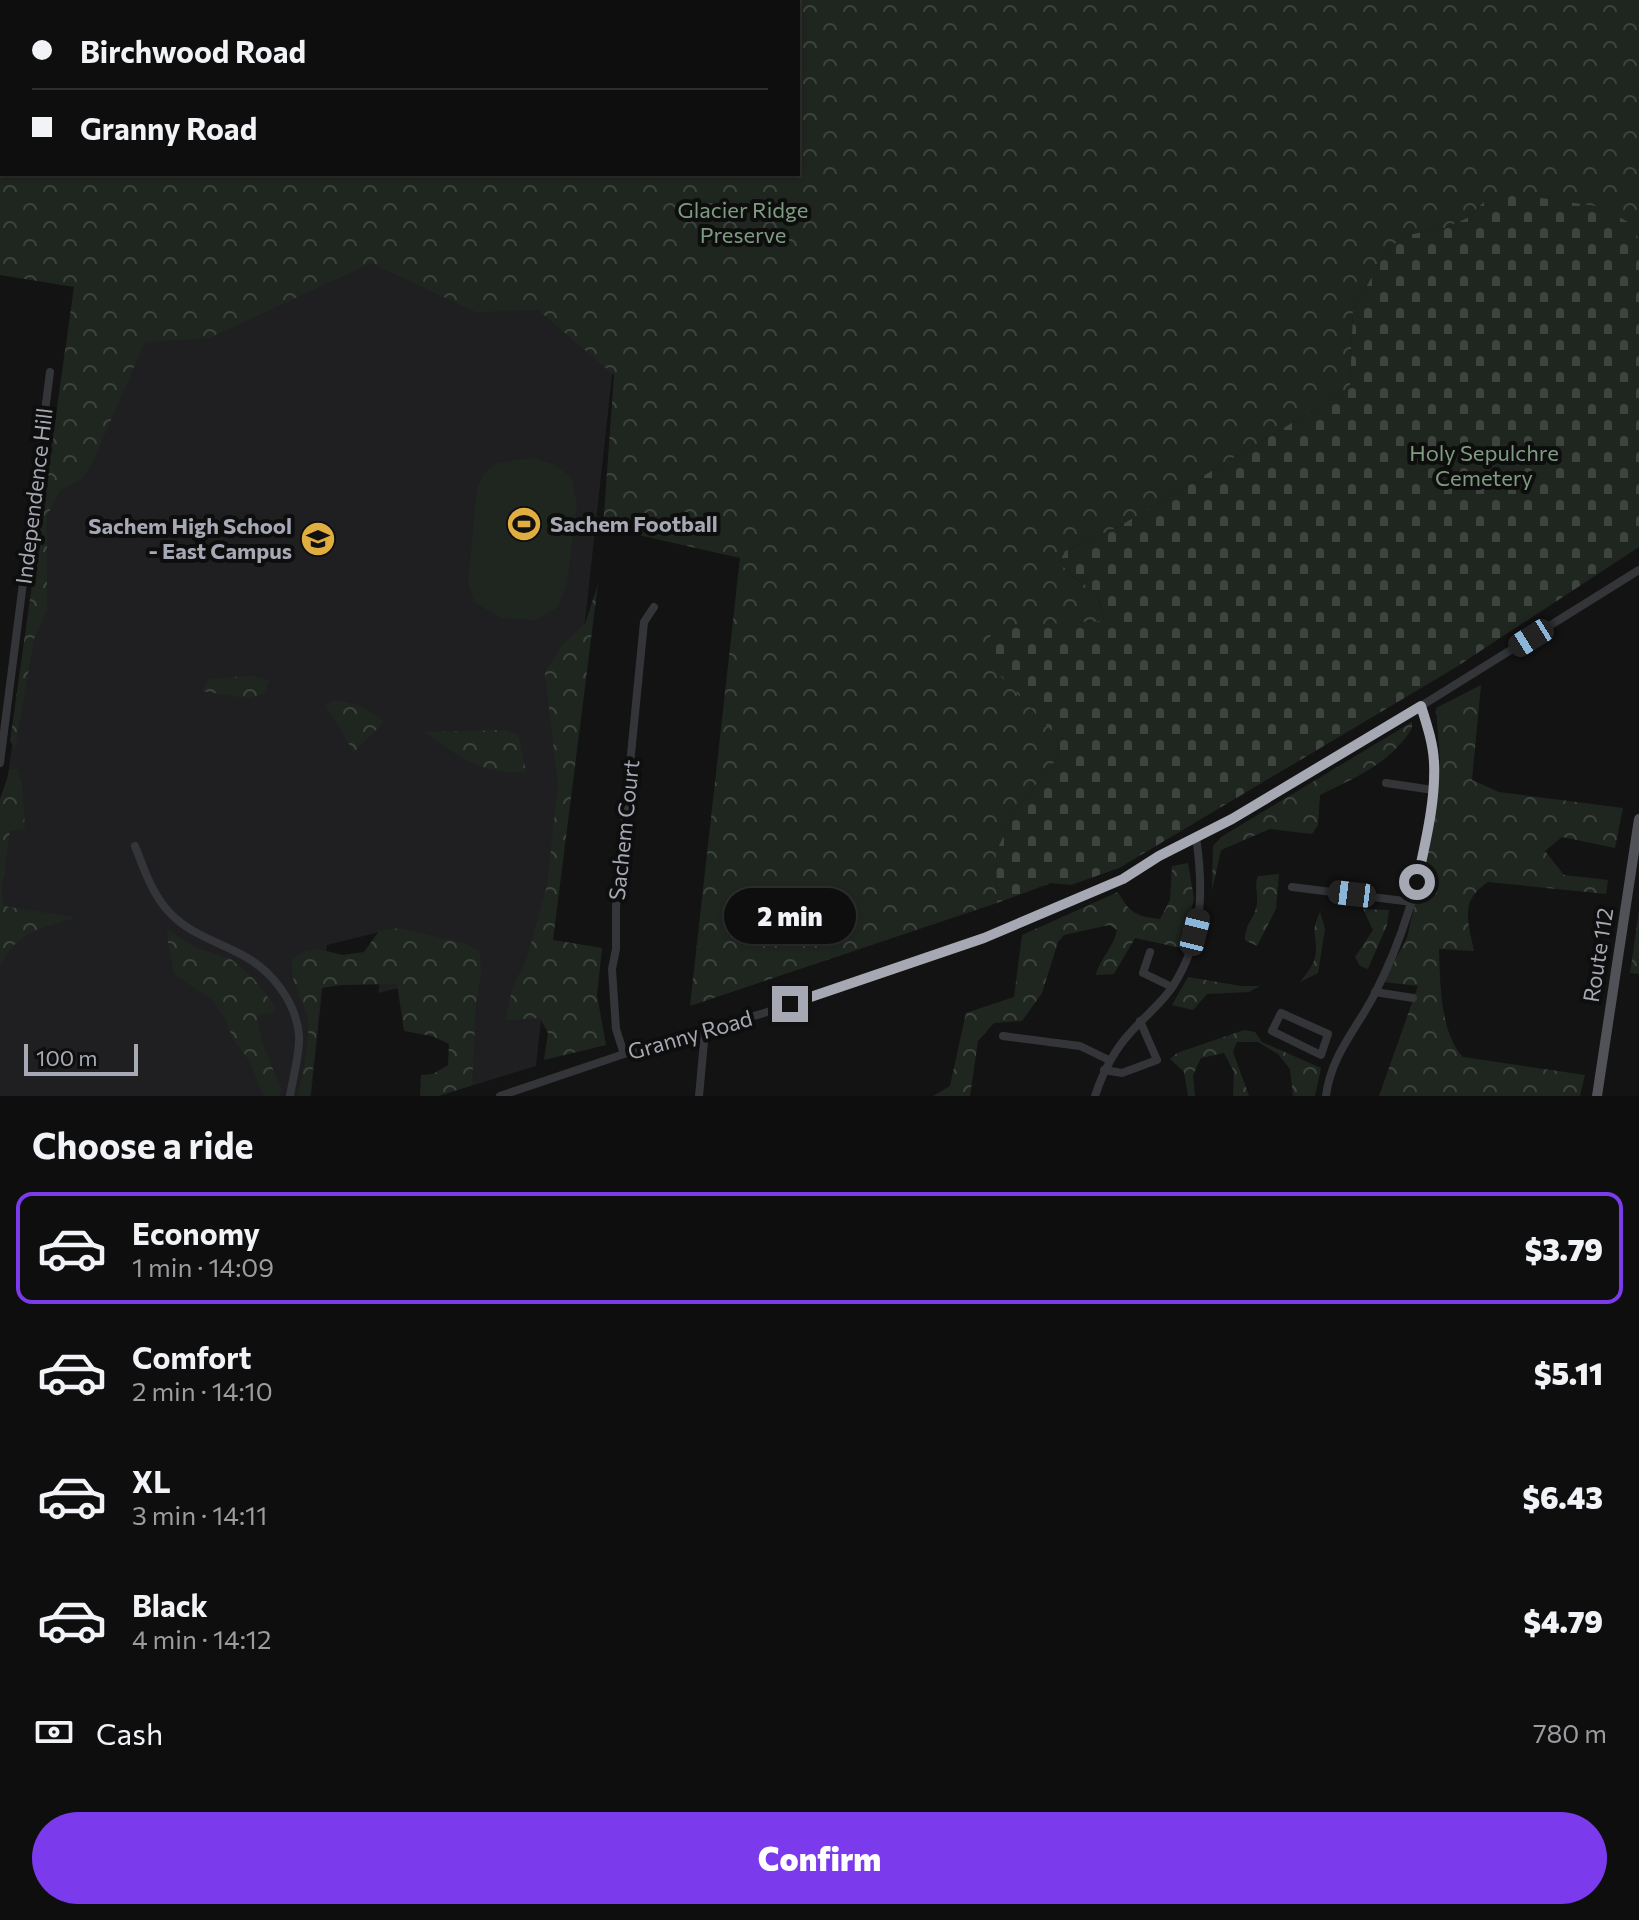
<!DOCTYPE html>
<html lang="en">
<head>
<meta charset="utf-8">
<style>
	body { margin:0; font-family:Commissioner,sans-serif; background:#1c1c1d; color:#f1f3f6; height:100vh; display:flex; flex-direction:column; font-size:30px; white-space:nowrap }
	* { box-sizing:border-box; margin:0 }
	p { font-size:26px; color:#9b9c9e }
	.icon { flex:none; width:44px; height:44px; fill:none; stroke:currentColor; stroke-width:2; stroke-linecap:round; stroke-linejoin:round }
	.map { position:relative; height:1096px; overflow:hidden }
	.panel { display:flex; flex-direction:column; background:#0e0e0f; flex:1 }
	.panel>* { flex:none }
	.banner { position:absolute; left:0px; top:0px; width:800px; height:176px; box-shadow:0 2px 6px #0004,0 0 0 2px #2e2e2f; display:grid; align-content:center; height:176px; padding:0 32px; background:#0e0e0f }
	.scale { position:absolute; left:24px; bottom:20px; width:114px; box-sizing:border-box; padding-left:8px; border:4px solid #a6a9b3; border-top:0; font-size:22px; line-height:28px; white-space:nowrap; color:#a6a9b3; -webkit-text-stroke:6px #0e0e0f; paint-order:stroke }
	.end { position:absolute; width:36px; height:36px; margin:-18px; border:10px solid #a6a9b3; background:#111; box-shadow:0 0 0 4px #111 }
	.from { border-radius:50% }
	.bubble { position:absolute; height:56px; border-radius:28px; background:#0e0e0f; box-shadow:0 2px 6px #0004,0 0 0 2px #2e2e2f; font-size:26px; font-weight:800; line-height:56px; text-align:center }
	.car { position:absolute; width:24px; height:48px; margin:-24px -12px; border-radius:10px; box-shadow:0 0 6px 2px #0007; background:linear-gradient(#222 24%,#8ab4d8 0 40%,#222 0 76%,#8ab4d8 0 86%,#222 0) }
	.banner b { display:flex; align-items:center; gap:28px; height:76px; font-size:30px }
	.banner b+b { border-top:2px solid #2e2e2f }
	.banner i { width:20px; height:20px; background:#f1f3f6 }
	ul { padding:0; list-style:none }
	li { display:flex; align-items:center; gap:24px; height:112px; margin:0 16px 12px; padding:0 16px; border:4px solid transparent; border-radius:16px }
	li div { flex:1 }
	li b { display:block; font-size:30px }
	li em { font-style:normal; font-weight:800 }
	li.current { border-color:#7c3aed }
	li>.icon { width:72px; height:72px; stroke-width:1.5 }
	h2 { padding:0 32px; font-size:36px; line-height:96px }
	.pay { display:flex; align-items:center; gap:20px; height:88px; padding:0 32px; font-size:30px }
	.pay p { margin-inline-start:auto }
	.button { display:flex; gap:16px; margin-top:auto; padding:16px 32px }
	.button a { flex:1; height:92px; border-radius:48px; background:#7c3aed; color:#fff; font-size:32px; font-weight:800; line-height:92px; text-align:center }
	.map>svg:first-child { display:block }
	.built { fill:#1f1f21 }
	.forest { fill:url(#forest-crowns); fill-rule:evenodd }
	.cemetery { fill:url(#cemetery-stones) }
	.pitch { fill:#1f2620 }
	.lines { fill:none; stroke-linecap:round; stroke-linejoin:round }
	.minor { stroke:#343539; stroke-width:8 }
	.major { stroke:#505257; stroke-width:10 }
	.route { stroke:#a6a9b3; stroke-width:10 }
	.labels { text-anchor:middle; stroke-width:8; stroke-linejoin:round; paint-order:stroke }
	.park-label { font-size:22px; fill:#7e9c81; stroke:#0e0e0f }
	.street-label { font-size:22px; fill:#a6a9b3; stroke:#0e0e0f }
	.poi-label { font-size:22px; font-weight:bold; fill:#a6a9b3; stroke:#0e0e0f; text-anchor:start }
</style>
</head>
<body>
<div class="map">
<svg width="1639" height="1096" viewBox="0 0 1639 1096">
	<defs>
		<pattern id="forest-crowns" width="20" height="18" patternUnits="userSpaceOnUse" patternTransform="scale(2)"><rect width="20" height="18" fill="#1f2620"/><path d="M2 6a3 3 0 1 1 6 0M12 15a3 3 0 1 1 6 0" fill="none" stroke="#3d433e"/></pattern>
		<pattern id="cemetery-stones" width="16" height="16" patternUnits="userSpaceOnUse" patternTransform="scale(2)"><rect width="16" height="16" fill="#1f2620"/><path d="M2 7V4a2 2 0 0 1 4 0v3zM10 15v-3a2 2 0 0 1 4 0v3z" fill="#3d433e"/></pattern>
	</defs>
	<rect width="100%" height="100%" fill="#131314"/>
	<path class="built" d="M94 174 626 249 536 1066 451 1092 461 973 378 993 388 930 327 945 311 1096H0V830Z"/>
	<g class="forest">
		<path d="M0 0H1639V239L1628 222 1487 199 1467 218 1445 228 1413 234 1389 247 1353 310 1350 388 1118 527 1065 551 1060 561C1079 593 1098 575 1104 621L1080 622 1054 733 1059 745 1057 759 1015 811 996 852 997 903 690 1006 740 558 603 527 614 375 538 310 476 312 371 263 209 338 145 342 92 463 82 479 60 490 47 516V611L34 639 15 749 10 741 74 287 0 275ZM2 2H798V174H2Z"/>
		<path d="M598 584 553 940 602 948 597 995 606 1045 544 1060 548 1033 540 1018 506 1020 512 989 527 958 547 886 558 785 545 673 562 645 585 624Z"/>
		<path d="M253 676 269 680 264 694 246 698 201 691 210 679Z"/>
		<path d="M1481 685 1472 780 1499 792 1623 808 1615 848 1562 837 1545 851 1564 875 1608 880 1606 894 1488 882C1459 901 1468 921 1474 951L1439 949C1440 982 1440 1033 1463 1057L1585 1075 1580 1096H1379L1418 986 1383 982 1407 938 1428 843 1440 759 1436 708Z"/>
		<path d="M333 700C354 703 368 708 384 722L354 752 326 706Z"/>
		<path d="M1412 722V728C1390 764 1356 777 1320 795L1318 825 1312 834 1270 829 1221 850 1212 890 1213 846 1221 837Z"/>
		<path d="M505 730 518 734 526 771C488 778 453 754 425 732Z"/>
		<path d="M17 768 22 784 25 829 10 831 1 891 4 906 76 918C43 927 14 933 0 967V799L10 770Z"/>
		<path d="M1188 863 1194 899 1181 948 1135 938 1114 974 1096 975C1099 960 1113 949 1117 930L1109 925 1064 935 1058 942 1042 993 1022 1021 994 1023 978 1041 970 1096H933L950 1086 966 1013 1014 997 1022 935 1118 892C1130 913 1135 916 1160 919L1170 900 1172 866Z"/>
		<path d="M1279 874 1276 909 1257 946 1245 940C1246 920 1255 920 1257 903 1258 893 1254 886 1258 876Z"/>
		<path d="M1363 909 1389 910 1387 925 1368 969 1360 966 1355 957 1373 930Z"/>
		<path d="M1639 910V974L1630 973Z"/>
		<path d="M1320 912 1325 929 1318 973 1300 982C1307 973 1315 964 1316 952 1317 934 1310 933 1320 912Z"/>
		<path d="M400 928 467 944 480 952 481 972 476 1003 472 1085 439 1096H420L421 1075 433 1074 448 1065 449 1044 432 1036 404 1031 397 984 342 985 321 988 310 1096H298C302 1075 311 1041 308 1020 304 997 290 988 292 959L303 952 318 949 343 955 364 952 379 931Z"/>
		<path d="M168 930 196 948 231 959 253 978 275 1006 274 1012 257 1016 263 1045 281 1089 280 1096H264L249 1060 233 1039 225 1018 211 999 174 974 167 936Z"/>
		<path d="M1188 977 1241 986H1260L1249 992 1207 994 1193 1010 1172 1005Z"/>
		<path d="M1244 1030 1255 1032 1262 1042 1321 1068 1315 1096H1293L1290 1069 1278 1054 1258 1042H1237L1233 1052 1249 1096H1233L1234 1072 1224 1053 1201 1058 1193 1075 1195 1096H1188L1184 1072 1170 1059 1177 1053Z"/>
	</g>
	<path class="cemetery" d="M1514 194 1602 207 1628 222 1639 239V547L1453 669 1119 868 1071 885 1051 883 997 903 996 852 1015 811 1057 759 1059 745 1054 733 992 667C984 648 984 633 1006 626L1104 621C1100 578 1078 591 1060 561L1065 551 1118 527 1350 388 1353 310 1389 247 1413 234 1445 228 1467 218 1487 199Z"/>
	<path class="pitch" d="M532 458 553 464 571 477 577 504 567 584 558 607 536 620 500 618 474 602 468 582 477 488 484 473 497 463Z"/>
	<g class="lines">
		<g class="minor">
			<path d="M0 763 50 372"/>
			<path d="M1386 783 1433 790"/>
			<path d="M135 846C144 869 152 894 169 912 189 934 219 942 244 956 272 971 296 1002 299 1035 300 1054 293 1077 290 1096"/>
			<path d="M1292 887 1412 902"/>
			<path d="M1150 952 1143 973 1172 987"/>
			<path d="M1375 992 1413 998"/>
			<path d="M1281 1013 1328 1034 1321 1055 1272 1031Z"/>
			<path d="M1003 1036 1080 1046 1109 1060"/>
			<path d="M624 1054 616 1029 612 969 616 949V907L644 622 654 607"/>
			<path d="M1104 1070 1122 1073 1157 1060 1140 1021"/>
			<path d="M500 1096 624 1054 764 1013 984 938 1123 879 1159 856 1232 819 1421 706 1639 570"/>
			<path d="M699 1096 705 1031"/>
			<path d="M1095 1096C1103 1072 1113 1051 1131 1032 1144 1017 1162 1003 1173 986 1203 939 1204 890 1196 837"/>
			<path d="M1326 1096C1331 1056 1355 1031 1373 997 1403 940 1421 879 1429 816 1432 798 1435 779 1434 760 1432 742 1427 724 1421 706"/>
		</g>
		<path class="major" d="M1597 1096 1639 819"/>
	</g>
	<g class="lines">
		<path class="route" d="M790 1004 984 938 1123 879 1159 856 1232 819 1421 706C1427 725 1433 743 1434 762 1436 802 1425 843 1417 882"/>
	</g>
	<defs>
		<g id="stadium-disc" transform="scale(1.8)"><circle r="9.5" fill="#dfad40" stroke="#0e0e0f"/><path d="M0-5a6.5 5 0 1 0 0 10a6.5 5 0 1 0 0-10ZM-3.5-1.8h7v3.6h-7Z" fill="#111"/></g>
		<g id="school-disc" transform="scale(1.8)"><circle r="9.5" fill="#dfad40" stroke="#0e0e0f"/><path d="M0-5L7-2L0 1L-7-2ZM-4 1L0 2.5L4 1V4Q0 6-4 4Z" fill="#111"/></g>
	</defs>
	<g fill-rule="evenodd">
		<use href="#stadium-disc" x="524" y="524"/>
		<use href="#school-disc" x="318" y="539"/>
	</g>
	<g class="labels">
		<g class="park-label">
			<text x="743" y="218">Glacier Ridge<tspan x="743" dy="25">Preserve</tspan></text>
			<text x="1484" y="461">Holy Sepulchre<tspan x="1484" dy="25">Cemetery</tspan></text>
		</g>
		<g class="street-label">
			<text transform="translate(34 496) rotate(-83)" y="8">Independence Hill</text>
			<text transform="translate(624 830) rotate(-84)" y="8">Sachem Court</text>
			<text transform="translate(1598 955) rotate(-81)" y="8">Route 112</text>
			<text transform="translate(690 1035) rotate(-16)" y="8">Granny Road</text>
		</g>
		<g class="poi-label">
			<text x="550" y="532">Sachem Football</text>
			<text x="292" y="534" text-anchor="end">Sachem High School<tspan x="292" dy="25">- East Campus</tspan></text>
		</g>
	</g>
</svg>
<div class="scale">100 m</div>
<i class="end from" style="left:1417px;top:882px"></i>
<i class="end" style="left:790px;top:1004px"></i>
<div class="bubble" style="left:724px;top:888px;width:132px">2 min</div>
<i class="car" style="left:1531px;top:638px;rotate:238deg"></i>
<i class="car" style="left:1352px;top:894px;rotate:277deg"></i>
<i class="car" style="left:1195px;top:932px;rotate:14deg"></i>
<div class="banner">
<b><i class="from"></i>Birchwood Road</b>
<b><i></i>Granny Road</b>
</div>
</div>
<section class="panel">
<h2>Choose a ride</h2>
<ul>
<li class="current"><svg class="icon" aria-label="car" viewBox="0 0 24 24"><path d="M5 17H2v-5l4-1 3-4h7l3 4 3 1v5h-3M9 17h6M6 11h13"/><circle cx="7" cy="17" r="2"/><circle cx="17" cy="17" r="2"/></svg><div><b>Economy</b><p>1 min · 14:09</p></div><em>$3.79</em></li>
<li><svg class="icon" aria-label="car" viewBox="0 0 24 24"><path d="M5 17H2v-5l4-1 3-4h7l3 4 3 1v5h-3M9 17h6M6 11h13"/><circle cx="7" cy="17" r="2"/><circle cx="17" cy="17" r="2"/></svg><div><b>Comfort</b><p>2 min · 14:10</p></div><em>$5.11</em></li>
<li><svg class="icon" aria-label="car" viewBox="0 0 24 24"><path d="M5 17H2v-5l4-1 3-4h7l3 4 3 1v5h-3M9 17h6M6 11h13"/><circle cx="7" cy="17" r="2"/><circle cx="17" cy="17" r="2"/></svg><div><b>XL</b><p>3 min · 14:11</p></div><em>$6.43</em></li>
<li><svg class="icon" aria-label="car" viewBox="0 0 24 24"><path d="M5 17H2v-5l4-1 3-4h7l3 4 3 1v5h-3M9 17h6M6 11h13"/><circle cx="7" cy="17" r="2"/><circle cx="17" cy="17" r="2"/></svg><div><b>Black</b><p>4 min · 14:12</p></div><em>$4.79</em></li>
</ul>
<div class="pay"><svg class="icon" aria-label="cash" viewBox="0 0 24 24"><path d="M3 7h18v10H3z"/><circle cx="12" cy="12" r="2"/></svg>Cash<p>780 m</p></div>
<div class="button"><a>Confirm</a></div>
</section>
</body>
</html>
